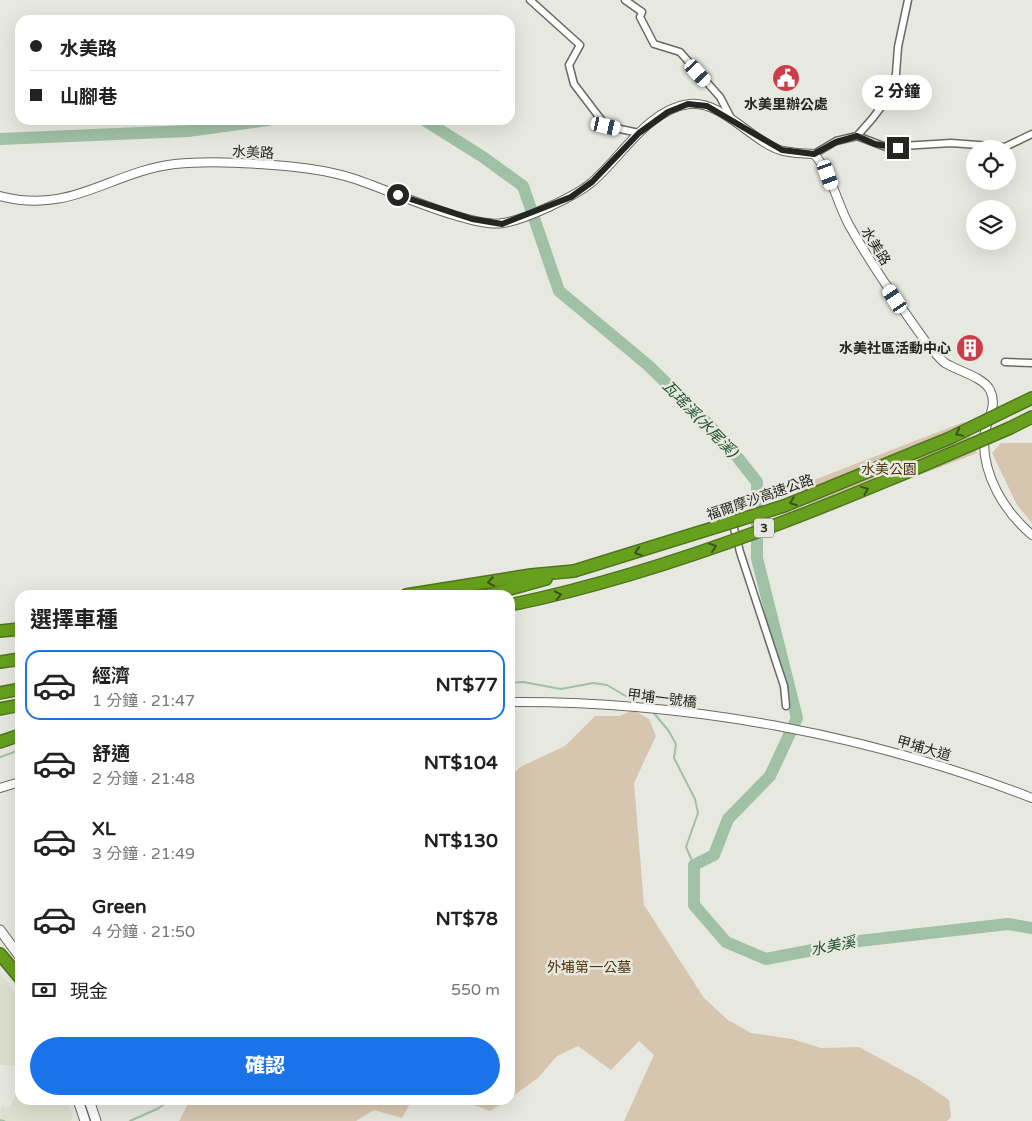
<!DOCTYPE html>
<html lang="zh-TW">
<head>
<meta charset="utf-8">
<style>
	body { margin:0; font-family:"Varela Round","Noto Sans TC",sans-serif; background:#f2f2f2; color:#222; height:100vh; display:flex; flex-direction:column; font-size:19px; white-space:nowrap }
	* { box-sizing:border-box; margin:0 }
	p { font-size:16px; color:#767676 }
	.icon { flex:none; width:28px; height:28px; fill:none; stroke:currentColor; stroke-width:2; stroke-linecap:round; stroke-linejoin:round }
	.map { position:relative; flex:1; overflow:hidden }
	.side { position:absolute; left:15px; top:590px; width:500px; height:515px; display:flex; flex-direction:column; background:#fff; border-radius:15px; box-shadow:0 5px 20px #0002 }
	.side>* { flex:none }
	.banner { position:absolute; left:15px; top:15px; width:500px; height:110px; border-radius:15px; box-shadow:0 5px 20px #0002; display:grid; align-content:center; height:110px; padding:0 15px; background:#fff }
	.fabs { position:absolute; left:966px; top:140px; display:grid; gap:10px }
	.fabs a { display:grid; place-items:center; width:50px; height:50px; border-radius:50%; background:#fff; box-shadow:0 5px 20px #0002; font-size:25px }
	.end { position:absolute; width:22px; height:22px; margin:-11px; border:6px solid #252622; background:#fff; box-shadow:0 0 0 2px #fff }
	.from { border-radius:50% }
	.bubble { position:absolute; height:35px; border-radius:18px; background:#fff; box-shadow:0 5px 20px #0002; font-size:16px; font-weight:800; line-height:35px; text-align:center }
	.car { position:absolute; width:15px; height:30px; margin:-15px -8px; border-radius:6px; box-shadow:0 0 4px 1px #0007; background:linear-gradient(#fff 24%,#345 0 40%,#fff 0 76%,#345 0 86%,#fff 0) }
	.banner b { display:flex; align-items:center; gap:18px; height:48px; font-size:19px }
	.banner b+b { border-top:1px solid #e0e0e0 }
	.banner i { width:12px; height:12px; background:#222 }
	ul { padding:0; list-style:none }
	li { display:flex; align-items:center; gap:15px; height:70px; margin:0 10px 8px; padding:0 5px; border:2px solid transparent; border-radius:15px }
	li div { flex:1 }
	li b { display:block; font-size:19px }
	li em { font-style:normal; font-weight:800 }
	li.on { border-color:#1a73e8 }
	li>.icon { width:45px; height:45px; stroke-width:1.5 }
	h2 { padding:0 15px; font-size:22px; line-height:60px }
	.pay { display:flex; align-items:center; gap:12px; height:55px; padding:0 15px; font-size:19px }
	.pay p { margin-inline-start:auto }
	.primary-button { display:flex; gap:10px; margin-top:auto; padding:10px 15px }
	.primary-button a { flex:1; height:58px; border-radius:30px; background:#1a73e8; color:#fff; font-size:20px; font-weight:800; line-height:58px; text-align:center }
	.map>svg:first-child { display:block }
	.built { fill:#dee0cf }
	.green { fill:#d7c6af }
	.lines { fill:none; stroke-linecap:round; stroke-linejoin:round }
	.stream { stroke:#a0c1a5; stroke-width:2 }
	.river { stroke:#a0c1a5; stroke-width:12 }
	.minor-casing { stroke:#696a63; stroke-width:9 }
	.tertiary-casing { stroke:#696a63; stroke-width:10 }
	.secondary-casing { stroke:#696a63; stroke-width:11 }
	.motorway-casing { stroke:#50751f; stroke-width:14 }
	.minor { stroke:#fff; stroke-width:6 }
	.tertiary { stroke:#fff; stroke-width:8 }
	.secondary { stroke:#fff; stroke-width:9 }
	.motorway { stroke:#67a01d; stroke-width:11 }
	.motorway-bridge-casing { stroke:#50751f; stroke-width:14; stroke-linecap:butt }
	.motorway-bridge { stroke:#67a01d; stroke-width:11 }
	.oneway { stroke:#3c5120 }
	.route { stroke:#252622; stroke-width:6 }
	.labels { text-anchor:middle; stroke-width:5; stroke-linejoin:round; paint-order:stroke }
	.shield { fill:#e7e8df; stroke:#5f605b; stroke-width:1 }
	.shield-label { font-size:12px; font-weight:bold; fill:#252622 }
	.poi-label { font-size:14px; font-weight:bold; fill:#252622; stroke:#e7e8df }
	.street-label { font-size:14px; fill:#252622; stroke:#e7e8df }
	.park-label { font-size:14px; fill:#4d340a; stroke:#e7e8df }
	.water-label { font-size:15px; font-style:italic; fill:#22542f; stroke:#e7e8df }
</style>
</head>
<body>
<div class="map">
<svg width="1032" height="1121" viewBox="0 0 1032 1121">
	<rect width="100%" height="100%" fill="#e7e8df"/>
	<g class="built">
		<path d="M0 973 20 1000V1066L0 1065Z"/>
		<path d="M19 1087 20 1100H61L68 1103 73 1117 70 1121H0L1 1106 10 1107Z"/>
	</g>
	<g class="green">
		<path d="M964 422 977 453 813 516 801 485Z"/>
		<path d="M1001 443H1032V523L1017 505 992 453Z"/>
		<path d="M633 710 649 719 656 736 634 783 644 905 704 998 728 1020 751 1033 792 1039 821 1048 859 1047 918 1079 949 1100 951 1117 947 1121H624L654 1055 639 1041 611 1070 578 1046 557 1056 538 1078 510 1098V776L522 766 565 746 595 716H620Z"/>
		<path d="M190 1100H412L402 1118 374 1110 356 1121H179Z"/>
		<path d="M460 1100H507L490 1111Z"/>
	</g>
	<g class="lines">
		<g class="stream">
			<path d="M510 683 523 682 561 689 593 683 607 685 641 705"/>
			<path d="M652 711 668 730 676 744 674 758 695 799 698 813 686 847 694 865"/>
			<path d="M0 757 20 750"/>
			<path d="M0 1120 4 1121"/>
			<path d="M130 1121 157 1109 171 1100"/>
		</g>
		<g class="river">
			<path d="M424 120 483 157 523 186 559 291 649 366 723 439 757 482V558L797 718 770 776 728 819 714 855 694 865V905L726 942 766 959 859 941 1008 924 1032 928"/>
			<path d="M0 139 188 131 268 120"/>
		</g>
		<g class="minor-casing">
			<g id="minor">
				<path d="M530 0 580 45 569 65 574 84 606 126 639 133"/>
				<path d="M625 0 642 12 640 17 654 44 680 52 720 97 732 120"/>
				<path d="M857 136 886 147 951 143 1005 147 1032 134"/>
				<path d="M814 154 836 141 857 136 872 119 888 98 896 74 898 47 908 0"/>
				<path d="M1005 362 1032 363"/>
				<path d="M729 509 740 552 784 686 786 706"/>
			</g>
		</g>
		<g class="tertiary-casing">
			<g id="tertiary">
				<path d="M0 196C72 215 109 172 175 164 202 161 232 162 259 164 291 166 324 169 355 179 386 189 474 229 503 223 524 220 574 197 591 183 620 159 648 109 689 104 722 100 753 143 783 151 793 153 804 154 814 154 832 174 836 201 849 225 873 268 902 309 931 349 936 354 940 359 945 363 958 371 983 377 990 390 999 408 984 422 984 439 983 476 1004 511 1032 535"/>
				<path d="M510 702C686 701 868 734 1032 798"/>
				<path d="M0 788 20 782"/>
			</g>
		</g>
		<g class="secondary-casing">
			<g id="secondary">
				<path d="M0 930 20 957"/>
				<path d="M78 1100 85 1121"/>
				<path d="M89 1100 96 1121"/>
			</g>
		</g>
		<g class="motorway-casing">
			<g id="motorway">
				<path d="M1003 412 1032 398"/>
				<path d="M1010 428 1032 417"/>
				<path d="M406 595 531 575 574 571"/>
				<path d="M488 595 546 579"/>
				<path d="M0 631 20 629"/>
				<path d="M0 662 20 659"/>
				<path d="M0 693 20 689"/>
				<path d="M0 709 20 705"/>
				<path d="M0 742 20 735"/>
				<path d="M0 954 20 978"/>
			</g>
		</g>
		<use href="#minor" class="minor"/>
		<use href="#tertiary" class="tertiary"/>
		<use href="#secondary" class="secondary"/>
		<use href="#motorway" class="motorway"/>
		<g class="motorway-bridge-casing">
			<g id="motorway-bridge">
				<path d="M574 571 784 506 950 438 1003 412"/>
				<path d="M510 605C683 569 848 498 1010 428"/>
			</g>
		</g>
		<use href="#motorway-bridge" class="motorway-bridge"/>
	</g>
	<defs><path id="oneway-chevron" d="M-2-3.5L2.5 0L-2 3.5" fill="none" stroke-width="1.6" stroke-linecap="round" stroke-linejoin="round" transform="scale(1.25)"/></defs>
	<g class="oneway">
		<use href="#oneway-chevron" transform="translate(959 433) rotate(154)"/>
		<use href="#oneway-chevron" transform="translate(865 490) rotate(-22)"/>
		<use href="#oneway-chevron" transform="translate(793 502) rotate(159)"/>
		<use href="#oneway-chevron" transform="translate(713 547) rotate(-19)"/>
		<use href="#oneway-chevron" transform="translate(638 552) rotate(163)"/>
		<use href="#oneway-chevron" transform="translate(491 582) rotate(170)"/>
		<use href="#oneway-chevron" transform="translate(558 595) rotate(-12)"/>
	</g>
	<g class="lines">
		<path class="route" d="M398 195 472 219 502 224 571 197 592 182 639 133 668 112 688 104 707 106 782 150 814 154 836 142 857 136 875 144 898 148"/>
	</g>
	<defs>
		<g id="civic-disc" transform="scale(1.4375)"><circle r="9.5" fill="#cc3c49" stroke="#e7e8df"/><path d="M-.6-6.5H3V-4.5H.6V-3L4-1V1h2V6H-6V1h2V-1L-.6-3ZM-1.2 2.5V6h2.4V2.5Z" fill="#fff"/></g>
		<g id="building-disc" transform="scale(1.4375)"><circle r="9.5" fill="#cc3c49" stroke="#e7e8df"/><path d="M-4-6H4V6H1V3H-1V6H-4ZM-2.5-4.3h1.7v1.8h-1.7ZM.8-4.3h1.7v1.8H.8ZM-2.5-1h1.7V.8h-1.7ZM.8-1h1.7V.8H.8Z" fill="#fff"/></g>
	</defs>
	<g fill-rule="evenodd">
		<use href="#civic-disc" x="786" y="78"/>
		<use href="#building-disc" x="970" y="348"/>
	</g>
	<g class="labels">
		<rect class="shield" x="754" y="518.5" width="20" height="19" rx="4"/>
		<g class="shield-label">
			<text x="764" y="532">3</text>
		</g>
		<g class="poi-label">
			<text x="786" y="109">水美里辦公處</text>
			<text x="951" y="353" text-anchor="end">水美社區活動中心</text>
		</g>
		<g class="street-label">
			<text transform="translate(253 152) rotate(3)" y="5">水美路</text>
			<text transform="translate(876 246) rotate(58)" y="5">水美路</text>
			<text transform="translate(760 497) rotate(-19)" y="5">福爾摩沙高速公路</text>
			<text transform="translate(662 698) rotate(7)" y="5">甲埔一號橋</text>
			<text transform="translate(924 748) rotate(16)" y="5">甲埔大道</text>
		</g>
		<g class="park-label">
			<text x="889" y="474">水美公園</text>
			<text x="589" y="972">外埔第一公墓</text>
		</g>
		<g class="water-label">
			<text transform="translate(700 419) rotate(46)" y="5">瓦瑤溪(水尾溪)</text>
			<text transform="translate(833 946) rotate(-11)" y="5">水美溪</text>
		</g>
	</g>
</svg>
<div class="fabs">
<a><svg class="icon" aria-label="locate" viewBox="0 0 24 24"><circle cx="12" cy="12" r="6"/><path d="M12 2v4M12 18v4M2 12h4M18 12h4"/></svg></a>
<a><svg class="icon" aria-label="layers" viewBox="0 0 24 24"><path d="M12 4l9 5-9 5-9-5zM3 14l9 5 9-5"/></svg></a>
</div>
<i class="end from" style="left:398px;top:195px"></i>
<i class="end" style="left:898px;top:148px"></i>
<div class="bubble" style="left:862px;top:75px;width:70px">2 分鐘</div>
<i class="car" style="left:698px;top:73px;rotate:138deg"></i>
<i class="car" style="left:606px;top:126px;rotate:103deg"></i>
<i class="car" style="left:828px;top:175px;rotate:160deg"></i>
<i class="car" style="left:895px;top:299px;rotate:327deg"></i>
<div class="banner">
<b><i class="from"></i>水美路</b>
<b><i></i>山腳巷</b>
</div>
<section class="side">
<h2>選擇車種</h2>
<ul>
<li class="on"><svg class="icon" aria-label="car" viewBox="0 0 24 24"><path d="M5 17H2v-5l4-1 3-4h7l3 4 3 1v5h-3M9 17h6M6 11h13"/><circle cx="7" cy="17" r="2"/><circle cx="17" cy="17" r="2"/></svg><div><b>經濟</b><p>1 分鐘 · 21:47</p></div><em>NT$77</em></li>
<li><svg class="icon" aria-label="car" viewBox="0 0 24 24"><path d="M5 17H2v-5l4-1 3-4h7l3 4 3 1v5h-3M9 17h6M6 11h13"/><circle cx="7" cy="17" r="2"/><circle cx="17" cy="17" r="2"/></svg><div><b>舒適</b><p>2 分鐘 · 21:48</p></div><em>NT$104</em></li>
<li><svg class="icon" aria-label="car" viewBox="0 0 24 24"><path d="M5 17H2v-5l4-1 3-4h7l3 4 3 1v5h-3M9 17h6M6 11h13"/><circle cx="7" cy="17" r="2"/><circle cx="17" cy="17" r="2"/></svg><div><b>XL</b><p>3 分鐘 · 21:49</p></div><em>NT$130</em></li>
<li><svg class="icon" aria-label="car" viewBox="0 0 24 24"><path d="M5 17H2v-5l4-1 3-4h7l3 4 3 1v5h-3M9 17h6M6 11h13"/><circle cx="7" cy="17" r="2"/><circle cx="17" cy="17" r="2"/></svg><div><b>Green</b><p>4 分鐘 · 21:50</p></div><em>NT$78</em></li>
</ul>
<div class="pay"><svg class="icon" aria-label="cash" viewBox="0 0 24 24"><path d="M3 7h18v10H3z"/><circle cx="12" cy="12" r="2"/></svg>現金<p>550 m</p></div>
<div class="primary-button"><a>確認</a></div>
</section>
</div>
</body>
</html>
